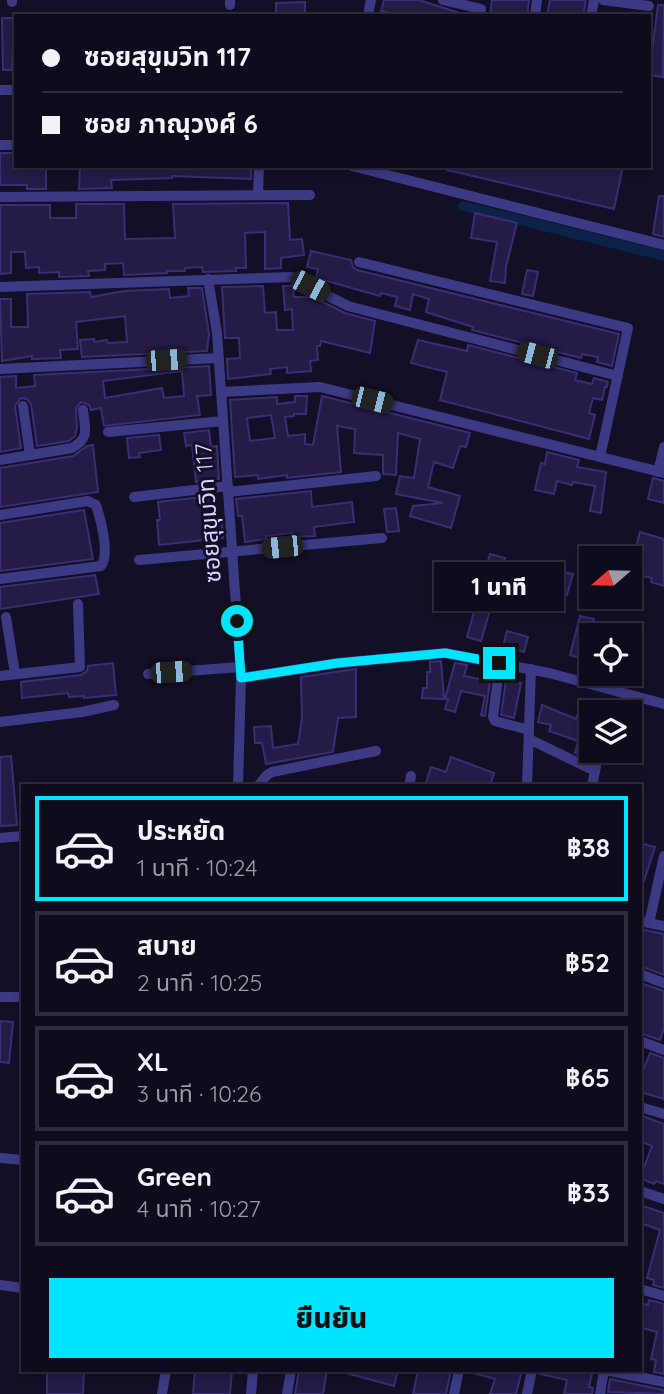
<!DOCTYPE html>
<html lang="th">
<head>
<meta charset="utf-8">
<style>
	body { margin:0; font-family:Quicksand,"Noto Sans Thai",sans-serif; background:#171425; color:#f1f3f6; height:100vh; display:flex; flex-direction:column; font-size:26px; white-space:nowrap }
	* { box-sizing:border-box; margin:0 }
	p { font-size:23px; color:#9b9ba3 }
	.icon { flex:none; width:38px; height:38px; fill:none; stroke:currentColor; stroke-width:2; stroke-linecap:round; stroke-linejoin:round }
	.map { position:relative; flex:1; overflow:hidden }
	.sheet { position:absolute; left:21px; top:784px; width:621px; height:588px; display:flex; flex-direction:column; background:#0e0b1c; border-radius:0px; box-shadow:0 4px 10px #0003,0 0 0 2px #2e2b3b }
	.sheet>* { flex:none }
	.banner { position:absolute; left:14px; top:14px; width:637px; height:154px; border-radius:0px; box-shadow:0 4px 10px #0003,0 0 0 2px #2e2b3b; display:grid; align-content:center; height:154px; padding:0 28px; background:#0e0b1c }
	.needle { width:46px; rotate:250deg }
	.buttons { position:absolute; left:579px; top:546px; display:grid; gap:14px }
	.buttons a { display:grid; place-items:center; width:63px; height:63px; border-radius:0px; background:#0e0b1c; box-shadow:0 4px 10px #0003,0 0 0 2px #2e2b3b; font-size:35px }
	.end { position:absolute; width:32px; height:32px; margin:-16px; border:9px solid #00e5ff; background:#111; box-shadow:0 0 0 4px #111 }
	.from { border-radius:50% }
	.bubble { position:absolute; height:49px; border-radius:0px; background:#0e0b1c; box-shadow:0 4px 10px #0003,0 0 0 2px #2e2b3b; font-size:23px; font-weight:800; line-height:49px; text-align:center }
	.car { position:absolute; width:21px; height:42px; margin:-21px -10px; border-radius:9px; box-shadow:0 0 5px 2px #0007; background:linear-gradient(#222 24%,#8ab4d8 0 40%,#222 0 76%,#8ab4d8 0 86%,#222 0) }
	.banner b { display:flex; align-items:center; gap:24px; height:66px; font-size:26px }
	.banner b+b { border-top:2px solid #2e2b3b }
	.banner i { width:18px; height:18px; background:#f1f3f6 }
	ul { padding:12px 0 0; list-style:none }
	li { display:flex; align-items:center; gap:21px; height:105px; margin:0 14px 10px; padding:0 14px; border:4px solid #2e2b3b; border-radius:0px }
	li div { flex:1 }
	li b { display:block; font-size:26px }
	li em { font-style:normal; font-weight:800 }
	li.current { border-color:#00e5ff }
	li>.icon { width:63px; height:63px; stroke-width:1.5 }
	.cta { display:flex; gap:14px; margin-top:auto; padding:14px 28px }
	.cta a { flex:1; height:80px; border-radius:0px; background:#00e5ff; color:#111; font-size:28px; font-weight:800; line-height:80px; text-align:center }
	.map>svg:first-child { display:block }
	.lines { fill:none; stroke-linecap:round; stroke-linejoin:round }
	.canal { stroke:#0c2248; stroke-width:10 }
	.building { fill:#241b47; stroke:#3b2d73; stroke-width:2; fill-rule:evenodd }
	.minor { stroke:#3d3a85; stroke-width:10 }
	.route { stroke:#00e5ff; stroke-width:9 }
	.labels { text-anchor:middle; stroke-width:6; stroke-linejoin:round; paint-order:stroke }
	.street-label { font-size:23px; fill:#d9d4ff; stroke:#130f26 }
</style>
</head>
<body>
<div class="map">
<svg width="664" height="1394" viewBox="0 0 664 1394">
	<rect width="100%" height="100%" fill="#130f26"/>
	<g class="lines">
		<path class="canal" d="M463 206 664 256"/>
	</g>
	<g class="building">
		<path d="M384 0H419L469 16H402L381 11Z"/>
		<path d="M492 0H529L527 16H490Z"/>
		<path d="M550 0H586L583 16H547Z"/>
		<path d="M305 2V16H276V3Z"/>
		<path d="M658 5H664L663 77 649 75Z"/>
		<path d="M2 18H14L12 70H3Z"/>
		<path d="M0 153H16V166H46V189H27V185H0Z"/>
		<path d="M251 166V179L172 176V178L111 180 112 188 79 189 80 167Z"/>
		<path d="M447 166H623L614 209 447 170Z"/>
		<path d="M659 196H664V237L653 234Z"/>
		<path d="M288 203 290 240 302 239 304 255 281 258V268L265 269V232L245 233 246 268H236V271L203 272 202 267 185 268V271H167V273L124 275 123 263 105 264V270L88 271 89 276 59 277V272L39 273V267L26 268 25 252H11V273L0 274V205H50V218H76V204H124L125 239 175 238 173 204Z"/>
		<path d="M475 213 517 223 506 267 505 283 490 281 497 242 471 238Z"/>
		<path d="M311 251 351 260 353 267 357 270 619 334 612 366 597 362 598 357 582 354 581 358 472 330 473 327 426 312 429 299 413 294 410 310 395 306 397 297 381 293 380 296 316 278 318 269 307 267Z"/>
		<path d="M527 270 538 272 533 296 522 294Z"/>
		<path d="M263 286 265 313 276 312 277 330H293L292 309 285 310 283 286H291L293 287 294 297H313L345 313 375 321 370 353 321 341 320 346H317L318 360 310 361 311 371 287 373V367L270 369 271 374 228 379 227 359 240 358 239 338H225L222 287Z"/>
		<path d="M188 288H202L209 334 207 351 82 357 80 340 94 339 95 342 107 340 108 343 127 342 125 316 76 322 78 349 60 350 61 358 32 359V356L2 361 0 299H11V327H28L27 294 90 292 91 297 124 291 169 289 170 298 189 296Z"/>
		<path d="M418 340 467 351 468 345 577 373 575 380 592 384 594 378 608 382 607 387H605L602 400 593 398 589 413 595 415 589 439 440 400 447 372 411 363Z"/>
		<path d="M209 366 211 395 197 396 200 415 104 426 101 408 91 410 89 405 81 402 76 408 77 428 75 436 69 441 37 446 31 404 27 399 21 398 15 406 21 448 0 452V377L16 376V388L35 386 34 375ZM182 371 184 396 164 398 162 388 105 398 103 381Z"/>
		<path d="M295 396H307L306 414H294V416L285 417 288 436 305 434V444L313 445 322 396 470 433 466 447 460 446 453 468 434 462 428 487 460 496 451 528 410 516 413 506 443 503 396 494 400 476 414 478 420 439 398 433 396 475 383 474V455L354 453 355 429 337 426 341 472 287 478V475L258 479V475L235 477 230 400 277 397V404L295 402ZM271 415 275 438 250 441 247 418Z"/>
		<path d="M209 430 211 447 217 446 219 479 196 482 192 445 186 446 184 433Z"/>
		<path d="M159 435 161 450 139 453 140 457 129 458 127 438Z"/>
		<path d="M93 445 98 492 0 507V468L73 456 87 446Z"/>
		<path d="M547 452 579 460 577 467 606 472 601 513 590 511 595 486 573 482 572 485 557 481 554 494 535 490 541 463 545 464Z"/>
		<path d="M653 478 664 481V503L648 499Z"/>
		<path d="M311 491 312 507 352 502 354 522 314 527 315 536 292 537V533L266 536V539L245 542 242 516H238L236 499Z"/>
		<path d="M212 496 215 522 222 521 223 538 159 545 157 520H160L158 502Z"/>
		<path d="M396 508 399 531 387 532 384 509Z"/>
		<path d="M84 510 93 559 0 571V523Z"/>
		<path d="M640 532 664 539V586L651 582 652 578 638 575 643 553 635 551Z"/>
		<path d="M490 554 505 558 481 641 467 637Z"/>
		<path d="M551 569 573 574 567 595 546 589Z"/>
		<path d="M95 575 99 594 0 609V587Z"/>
		<path d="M580 616 594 619 584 659 570 655Z"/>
		<path d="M507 631 528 637 524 652 503 646Z"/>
		<path d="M441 661 444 699 422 698 423 688H427V672H430V662Z"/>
		<path d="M113 663 116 695 84 698V696L69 697 68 693 22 698 21 682 81 675 87 671 88 666Z"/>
		<path d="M455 663 467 665 464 676 490 681 485 716 481 715 485 696 461 691 455 712 445 709 448 699H445Z"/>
		<path d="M356 669V717L338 718 333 752 266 764 262 743H255L254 727 271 726 273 748 298 744 302 718 301 677Z"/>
		<path d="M506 680 521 683 514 718 501 715Z"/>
		<path d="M542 705 576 719 580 707 592 710V732L586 758 575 753 578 741 549 731 551 725 538 722Z"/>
		<path d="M11 756 17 825 0 826V757Z"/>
		<path d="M451 757 494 773 490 786H425L431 767 446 772Z"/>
		<path d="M640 843 655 847 642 887H640Z"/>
		<path d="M640 929 664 934V975L640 966Z"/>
		<path d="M640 983 664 991V1028L660 1040 640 1033Z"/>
		<path d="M0 1021 13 1022 9 1063 0 1062Z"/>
		<path d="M650 1053 664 1058V1099L640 1092V1070L643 1071Z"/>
		<path d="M640 1115 664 1124V1184L656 1181 654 1184 640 1178 652 1146 640 1141Z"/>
		<path d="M640 1205 664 1213V1288L653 1285 654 1280 647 1278 660 1230 640 1223Z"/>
		<path d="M649 1300 664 1304V1374L654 1372 656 1360 651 1359 657 1332 642 1328 643 1324H640V1303L648 1305Z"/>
		<path d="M47 1370H84L83 1394H47Z"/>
		<path d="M195 1370H232L230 1394H193Z"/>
		<path d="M299 1370H327L323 1394H295Z"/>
		<path d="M346 1370H398L394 1386 346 1373Z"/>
		<path d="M418 1370H451L446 1394H413Z"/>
		<path d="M473 1370H522L516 1394H490L495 1379 473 1373Z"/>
		<path d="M540 1370H593L589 1387 593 1388 592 1394H564L567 1380 540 1374Z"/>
		<path d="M610 1379 664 1390V1394L608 1392Z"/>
	</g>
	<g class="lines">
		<g class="minor">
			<path d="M230 0V5"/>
			<path d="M443 0 481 9"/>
			<path d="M603 0 649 6"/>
			<path d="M12 2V0"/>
			<path d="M369 10 371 0"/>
			<path d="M535 16 537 0"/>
			<path d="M591 16 594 0"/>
			<path d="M0 90H16"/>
			<path d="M0 145H16"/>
			<path d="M352 166 664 245"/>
			<path d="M258 195 259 166"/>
			<path d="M0 197 310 195"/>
			<path d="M359 262 628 328 600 457"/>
			<path d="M208 279 217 333 241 678 238 786"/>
			<path d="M0 287 291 277 348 306 618 376"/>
			<path d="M0 369 218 358"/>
			<path d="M221 392 320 387 664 473"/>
			<path d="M23 406 30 455"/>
			<path d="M108 432 223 421"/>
			<path d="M0 460 72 448C90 438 85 429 83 410"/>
			<path d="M658 472 664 447"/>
			<path d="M228 492 376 476"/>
			<path d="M134 497 228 486"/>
			<path d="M0 515 88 501 96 505C101 520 110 554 101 566L0 579"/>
			<path d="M139 560 382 538"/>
			<path d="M6 617 15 674"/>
			<path d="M500 663 493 717 495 721 529 730"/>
			<path d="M148 674 240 667"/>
			<path d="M0 676 80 667 78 604"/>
			<path d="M241 678 338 663 445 653 549 673 664 704"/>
			<path d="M0 722 82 712 114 705"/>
			<path d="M529 739 595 771 592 786"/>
			<path d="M595 771 598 756"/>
			<path d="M258 786 267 775 272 772 376 751"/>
			<path d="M409 786 411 776"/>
			<path d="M527 786 531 669"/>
			<path d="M0 838 23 836"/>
			<path d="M640 921 664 926"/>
			<path d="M649 923 664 856"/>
			<path d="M640 974 664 983"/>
			<path d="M0 997H23"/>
			<path d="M640 1041 664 1050"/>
			<path d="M640 1107 664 1114"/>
			<path d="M0 1158 23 1160"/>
			<path d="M640 1191 664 1199"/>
			<path d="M0 1285 23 1288"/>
			<path d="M640 1289 664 1296"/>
			<path d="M605 1370 664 1382"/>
			<path d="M162 1394 166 1370"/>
			<path d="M251 1394 253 1370"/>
			<path d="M287 1394 291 1370"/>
			<path d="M454 1394 459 1370"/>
			<path d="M527 1394 532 1370"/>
			<path d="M600 1394 604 1370"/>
		</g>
	</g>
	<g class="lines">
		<path class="route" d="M237 621 241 678 338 663 445 653 499 663"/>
	</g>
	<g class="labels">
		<g class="street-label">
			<text transform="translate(208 513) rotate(-94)" y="8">ซอยสุขุมวิท 117</text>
		</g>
	</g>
</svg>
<div class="buttons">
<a><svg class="needle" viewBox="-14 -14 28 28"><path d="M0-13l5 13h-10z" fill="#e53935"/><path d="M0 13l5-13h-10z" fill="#9b9ba3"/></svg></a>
<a><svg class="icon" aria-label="locate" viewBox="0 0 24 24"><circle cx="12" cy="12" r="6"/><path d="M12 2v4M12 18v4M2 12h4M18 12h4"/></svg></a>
<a><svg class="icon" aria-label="layers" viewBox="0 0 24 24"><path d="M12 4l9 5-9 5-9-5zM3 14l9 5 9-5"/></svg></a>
</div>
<i class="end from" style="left:237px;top:621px"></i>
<i class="end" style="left:499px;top:663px"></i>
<div class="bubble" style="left:434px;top:562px;width:130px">1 นาที</div>
<i class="car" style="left:310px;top:286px;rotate:117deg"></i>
<i class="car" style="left:537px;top:355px;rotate:285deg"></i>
<i class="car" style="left:166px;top:360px;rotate:87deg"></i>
<i class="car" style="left:372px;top:400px;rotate:104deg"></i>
<i class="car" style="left:282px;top:547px;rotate:264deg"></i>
<i class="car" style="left:171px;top:672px;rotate:86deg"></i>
<div class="banner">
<b><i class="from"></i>ซอยสุขุมวิท 117</b>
<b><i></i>ซอย ภาณุวงศ์ 6</b>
</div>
<section class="sheet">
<ul>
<li class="current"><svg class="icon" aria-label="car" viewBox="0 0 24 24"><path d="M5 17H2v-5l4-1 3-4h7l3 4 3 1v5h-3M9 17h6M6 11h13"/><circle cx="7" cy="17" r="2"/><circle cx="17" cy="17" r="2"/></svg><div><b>ประหยัด</b><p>1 นาที · 10:24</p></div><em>฿38</em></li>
<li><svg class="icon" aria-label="car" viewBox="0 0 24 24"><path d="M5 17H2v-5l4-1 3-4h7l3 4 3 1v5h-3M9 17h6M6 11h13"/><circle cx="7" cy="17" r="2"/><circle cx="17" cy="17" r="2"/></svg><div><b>สบาย</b><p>2 นาที · 10:25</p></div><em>฿52</em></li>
<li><svg class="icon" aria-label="car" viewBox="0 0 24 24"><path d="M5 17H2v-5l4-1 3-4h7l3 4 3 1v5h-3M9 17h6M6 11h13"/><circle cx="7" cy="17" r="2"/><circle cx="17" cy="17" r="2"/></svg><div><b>XL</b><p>3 นาที · 10:26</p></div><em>฿65</em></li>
<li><svg class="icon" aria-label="car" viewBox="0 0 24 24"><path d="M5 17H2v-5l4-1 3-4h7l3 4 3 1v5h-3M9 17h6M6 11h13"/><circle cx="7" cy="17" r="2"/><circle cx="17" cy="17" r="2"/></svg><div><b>Green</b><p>4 นาที · 10:27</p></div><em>฿33</em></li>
</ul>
<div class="cta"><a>ยืนยัน</a></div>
</section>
</div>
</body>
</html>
